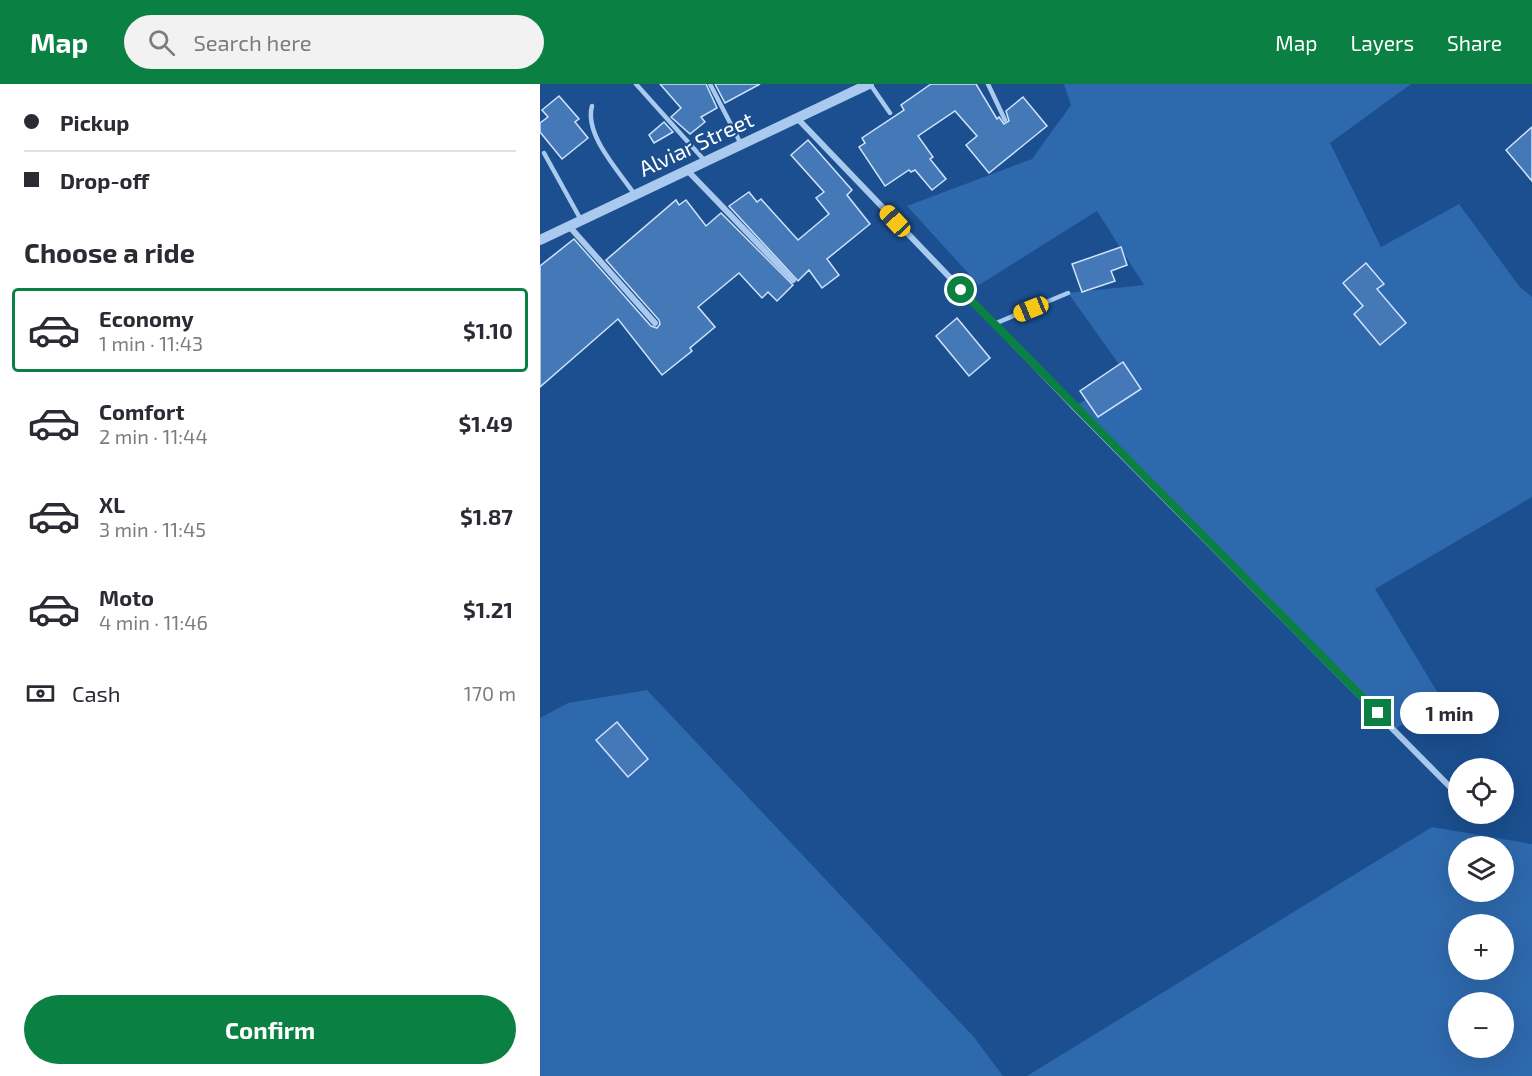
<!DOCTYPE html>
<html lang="en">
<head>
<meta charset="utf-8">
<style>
	body { margin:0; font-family:"Exo 2",sans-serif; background:#f2f2f3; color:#2b2b33; height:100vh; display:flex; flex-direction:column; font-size:22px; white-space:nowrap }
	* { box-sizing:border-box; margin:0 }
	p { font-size:20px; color:#7c7c81 }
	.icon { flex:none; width:33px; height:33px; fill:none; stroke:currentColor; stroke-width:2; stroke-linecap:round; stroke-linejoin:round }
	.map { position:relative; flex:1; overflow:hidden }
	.sheet { display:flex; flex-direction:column; background:#fff; width:540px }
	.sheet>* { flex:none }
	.banner { display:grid; align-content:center; height:132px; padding:0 24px; background:#fff }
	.controls { position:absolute; left:908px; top:674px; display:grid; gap:12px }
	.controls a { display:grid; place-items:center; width:66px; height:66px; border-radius:50%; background:#fff; box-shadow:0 6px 24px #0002; font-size:30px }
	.end { position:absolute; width:27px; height:27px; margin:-14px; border:8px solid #0b8043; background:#fff; box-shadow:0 0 0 3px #fff }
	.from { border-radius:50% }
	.bubble { position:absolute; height:42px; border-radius:21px; background:#fff; box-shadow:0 6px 24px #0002; font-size:20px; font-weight:700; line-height:42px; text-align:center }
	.car { position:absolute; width:18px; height:36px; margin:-18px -9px; border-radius:8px; box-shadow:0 0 4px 2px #0007; background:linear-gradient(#f5c518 24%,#345 0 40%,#f5c518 0 76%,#345 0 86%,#f5c518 0) }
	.banner b { display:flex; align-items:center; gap:21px; height:57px; font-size:22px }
	.banner b+b { border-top:2px solid #e1e1e2 }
	.banner i { width:15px; height:15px; background:#2b2b33 }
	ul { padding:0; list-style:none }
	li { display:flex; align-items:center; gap:18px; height:84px; margin:0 12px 9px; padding:0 12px; border:3px solid transparent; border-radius:6px }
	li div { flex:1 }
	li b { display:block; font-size:22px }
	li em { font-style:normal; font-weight:700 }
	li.on { border-color:#0b8043 }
	li>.icon { width:54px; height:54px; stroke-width:1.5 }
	h2 { padding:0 24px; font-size:27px; line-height:72px }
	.pay { display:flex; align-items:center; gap:15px; height:66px; padding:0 24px; font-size:22px }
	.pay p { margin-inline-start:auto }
	.cta { display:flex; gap:12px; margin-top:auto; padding:12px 24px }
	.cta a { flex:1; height:69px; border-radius:36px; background:#0b8043; color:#fff; font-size:24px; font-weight:700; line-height:69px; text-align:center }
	header { display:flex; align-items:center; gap:36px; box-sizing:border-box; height:84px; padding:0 30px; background:#0b8043; color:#fff }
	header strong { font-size:28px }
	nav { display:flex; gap:33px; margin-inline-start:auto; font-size:21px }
	.search { width:420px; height:54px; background:#f2f2f3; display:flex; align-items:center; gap:15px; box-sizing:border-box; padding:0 21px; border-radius:33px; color:#7c7c81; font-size:22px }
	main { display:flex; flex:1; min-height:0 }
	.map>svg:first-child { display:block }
	.green { fill:#2e69ad; fill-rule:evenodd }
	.building { fill:#4478b7; stroke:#cfe3fa; stroke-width:1.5 }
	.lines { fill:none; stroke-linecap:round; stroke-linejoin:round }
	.service { stroke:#a9c9ee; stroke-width:4.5 }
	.minor { stroke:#a9c9ee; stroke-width:6 }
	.tertiary { stroke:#a9c9ee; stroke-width:10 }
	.route { stroke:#0b8043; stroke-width:8 }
	.labels { text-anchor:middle; stroke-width:4.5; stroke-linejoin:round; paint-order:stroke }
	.street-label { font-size:22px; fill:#fff; stroke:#1b4f8f }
</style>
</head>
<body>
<header>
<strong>Map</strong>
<div class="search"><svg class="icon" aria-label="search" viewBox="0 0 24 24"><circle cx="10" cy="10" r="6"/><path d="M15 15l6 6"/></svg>Search here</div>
<nav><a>Map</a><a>Layers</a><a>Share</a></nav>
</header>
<main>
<section class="sheet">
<div class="banner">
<b><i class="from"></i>Pickup</b>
<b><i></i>Drop-off</b>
</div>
<h2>Choose a ride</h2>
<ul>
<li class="on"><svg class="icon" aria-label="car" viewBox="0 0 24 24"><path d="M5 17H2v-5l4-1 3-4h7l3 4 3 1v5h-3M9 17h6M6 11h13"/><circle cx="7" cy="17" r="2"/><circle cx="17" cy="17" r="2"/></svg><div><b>Economy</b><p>1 min · 11:43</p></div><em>$1.10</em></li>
<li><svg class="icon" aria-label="car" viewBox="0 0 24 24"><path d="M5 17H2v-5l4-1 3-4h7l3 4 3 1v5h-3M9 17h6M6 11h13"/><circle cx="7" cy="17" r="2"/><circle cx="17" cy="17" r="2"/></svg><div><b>Comfort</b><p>2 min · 11:44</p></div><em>$1.49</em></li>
<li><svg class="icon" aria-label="car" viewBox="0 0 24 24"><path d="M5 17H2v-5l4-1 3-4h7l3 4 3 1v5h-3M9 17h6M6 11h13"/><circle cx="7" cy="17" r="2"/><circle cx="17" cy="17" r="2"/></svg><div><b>XL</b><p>3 min · 11:45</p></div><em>$1.87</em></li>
<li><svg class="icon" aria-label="car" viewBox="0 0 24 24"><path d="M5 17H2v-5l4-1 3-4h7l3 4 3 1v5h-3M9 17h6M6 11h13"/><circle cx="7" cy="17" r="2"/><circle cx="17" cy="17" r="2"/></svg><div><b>Moto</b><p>4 min · 11:46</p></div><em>$1.21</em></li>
</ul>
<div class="pay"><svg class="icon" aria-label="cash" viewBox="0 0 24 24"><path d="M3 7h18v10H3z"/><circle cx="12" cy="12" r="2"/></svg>Cash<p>170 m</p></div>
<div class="cta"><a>Confirm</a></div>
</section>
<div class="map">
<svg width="992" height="992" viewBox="0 0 992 992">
	<rect width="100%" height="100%" fill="#1b4f8f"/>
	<g class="green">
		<path d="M524 0H871L790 59 841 163 919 120 979 202 992 213V413L835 505 901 614 854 646 534 323 586 290 528 209 604 201 557 127 439 201 367 122 492 75 531 21Z"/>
		<path d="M107 606 433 952 463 992H0V634L28 619Z"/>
		<path d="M892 743 992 760V992H487ZM918 762H963V807H918ZM918 840H963V885H918ZM918 918H963V963H918Z"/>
	</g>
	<g class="building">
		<path d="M120 0H166L177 24 161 33 165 38 150 50 131 33 141 24Z"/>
		<path d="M175 0H220L185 19Z"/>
		<path d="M391 0H436L457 35 459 33 464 40 469 37 466 27 483 13 507 42 449 89 426 61 437 52 415 27 378 52 393 73 390 75 406 95 392 106 375 86 371 88 369 86 345 102 319 63 325 59 322 54 364 26 361 21Z"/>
		<path d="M19 12 39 35 35 38 48 54 22 75 0 48V39L8 33 2 26Z"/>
		<path d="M124 38 133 48 114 59 109 51Z"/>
		<path d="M992 43V97L966 66Z"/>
		<path d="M268 56 312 106 307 111 330 140 287 175 299 191 282 204 269 186 258 197 189 122 209 108 217 118 221 115 258 156 289 130 276 114 284 108 251 71Z"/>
		<path d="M136 116 139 121 146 116 166 142 181 129 253 201 237 217 228 208 222 214 199 189 158 223 175 243 150 264 152 267 122 291 78 235 0 303V182L34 155 111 242 117 244 120 240 119 236 66 176Z"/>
		<path d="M581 163 587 181 571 187 575 197 542 208 532 180Z"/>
		<path d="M826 179 844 200 837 205 866 239 840 261 814 230 823 222 803 199Z"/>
		<path d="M417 234 450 274 429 292 396 252Z"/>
		<path d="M583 278 601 305 558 333 540 307Z"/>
		<path d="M77 638 108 675 88 693 56 656Z"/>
	</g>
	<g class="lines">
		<g class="service">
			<path d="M96 0 165 77"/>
			<path d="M170 0 201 60"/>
			<path d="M330 0 350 29"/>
			<path d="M448 0 465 36"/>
			<path d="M52 22C44 51 79 87 95 111"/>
			<path d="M4 69 41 136"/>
			<path d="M454 240 528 209"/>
		</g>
		<g class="minor">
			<path d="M257 34 534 323 918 711"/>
			<path d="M147 86 253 196"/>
			<path d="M29 142 115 239"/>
		</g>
		<path class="tertiary" d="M0 156 329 0"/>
	</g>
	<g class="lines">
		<path class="route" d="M421 206 838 629"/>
	</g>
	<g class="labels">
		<g class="street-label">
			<text transform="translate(156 60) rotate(-25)" y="8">Alviar Street</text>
		</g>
	</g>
</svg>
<div class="controls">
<a><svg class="icon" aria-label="locate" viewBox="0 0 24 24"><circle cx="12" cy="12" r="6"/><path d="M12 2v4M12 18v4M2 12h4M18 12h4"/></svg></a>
<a><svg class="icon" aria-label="layers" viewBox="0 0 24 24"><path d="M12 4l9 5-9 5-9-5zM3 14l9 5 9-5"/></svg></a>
<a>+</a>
<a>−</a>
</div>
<i class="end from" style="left:421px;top:206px"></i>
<i class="end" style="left:838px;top:629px"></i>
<div class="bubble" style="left:860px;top:608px;width:99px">1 min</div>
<i class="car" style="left:355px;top:137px;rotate:317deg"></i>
<i class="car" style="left:491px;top:225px;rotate:248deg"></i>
</div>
</main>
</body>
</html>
